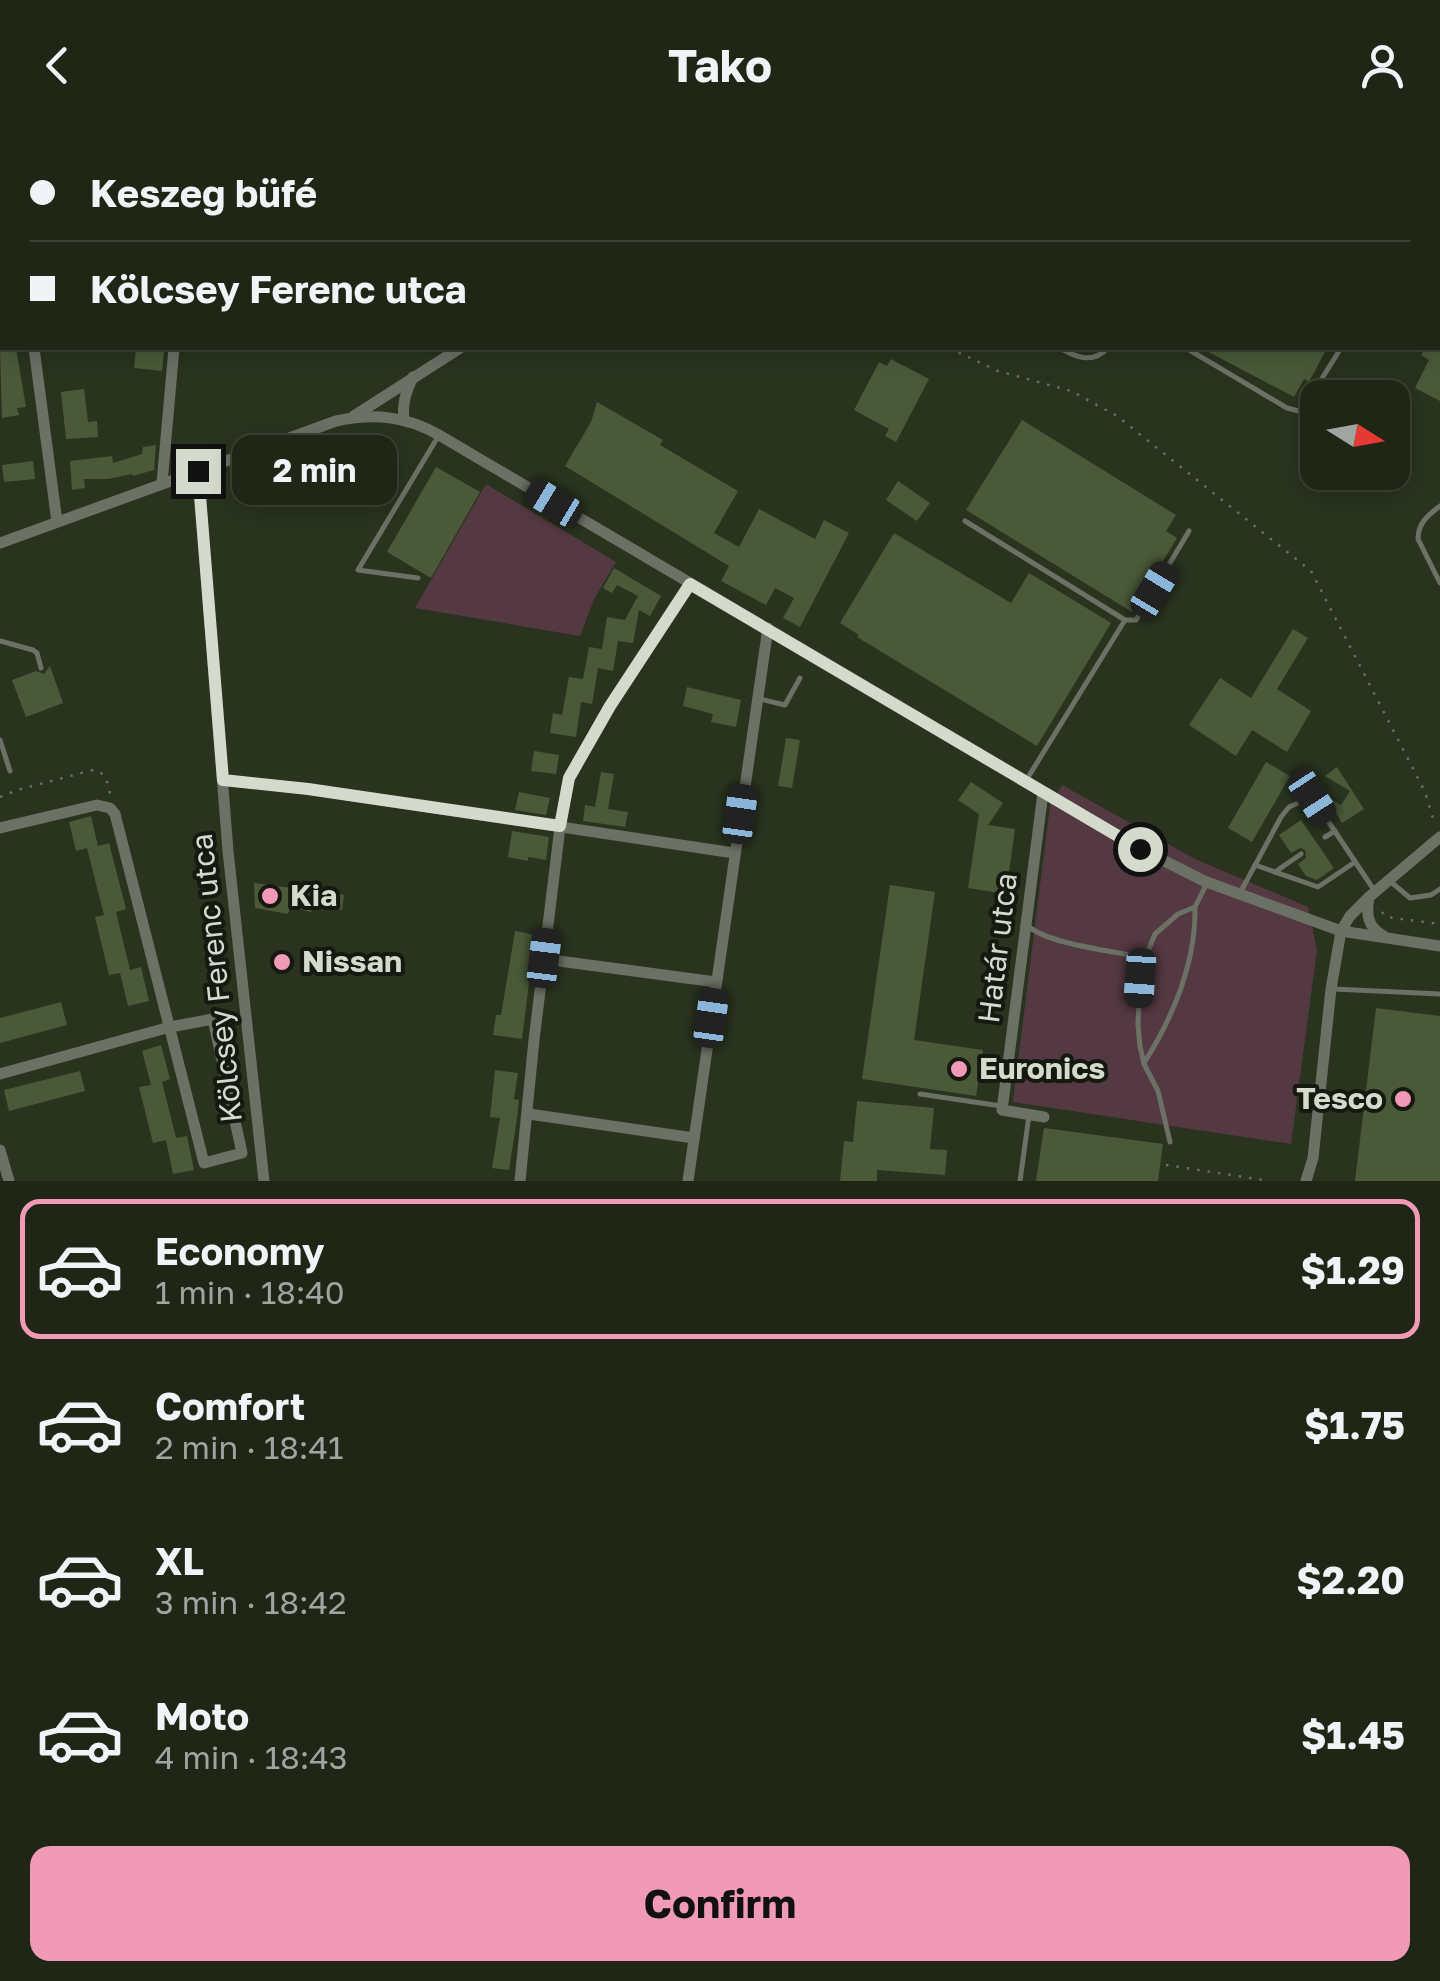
<!DOCTYPE html>
<html lang="en">
<head>
<meta charset="utf-8">
<style>
	body { margin:0; font-family:"Golos Text",sans-serif; background:#272e1f; color:#f1f3f6; height:100vh; display:flex; flex-direction:column; font-size:38px; white-space:nowrap }
	* { box-sizing:border-box; margin:0 }
	p { font-size:32px; color:#a1a5a1 }
	.icon { flex:none; width:55px; height:55px; fill:none; stroke:currentColor; stroke-width:2; stroke-linecap:round; stroke-linejoin:round }
	.map { position:relative; height:1051px; overflow:hidden }
	.side { display:flex; flex-direction:column; background:#1f2616; flex:1 }
	.side>* { flex:none }
	.guide { position:absolute; left:0px; top:0px; width:1440px; height:220px; box-shadow:0 5px 25px #0003,0 0 0 2px #3c4335; display:grid; align-content:center; height:220px; padding:0 30px; background:#1f2616 }
	.needle { width:65px; rotate:101deg }
	.fabs { position:absolute; left:1300px; top:250px; display:grid; gap:20px }
	.fabs a { display:grid; place-items:center; width:110px; height:110px; border-radius:20px; background:#1f2616; box-shadow:0 5px 25px #0003,0 0 0 2px #3c4335; font-size:50px }
	.end { position:absolute; width:45px; height:45px; margin:-22px; border:12px solid #d4dbcd; background:#111; box-shadow:0 0 0 5px #111 }
	.from { border-radius:50% }
	.bubble { position:absolute; height:70px; border-radius:20px; background:#1f2616; box-shadow:0 5px 25px #0003,0 0 0 2px #3c4335; font-size:32px; font-weight:700; line-height:70px; text-align:center }
	.car { position:absolute; width:30px; height:60px; margin:-30px -15px; border-radius:12px; box-shadow:0 0 8px 2px #0007; background:linear-gradient(#222 24%,#8ab4d8 0 40%,#222 0 76%,#8ab4d8 0 86%,#222 0) }
	.guide b { display:flex; align-items:center; gap:35px; height:95px; font-size:38px }
	.guide b+b { border-top:2px solid #3c4335 }
	.guide i { width:25px; height:25px; background:#f1f3f6 }
	ul { padding:18px 0 0; list-style:none }
	li { display:flex; align-items:center; gap:30px; height:140px; margin:0 20px 15px; padding:0 10px; border:5px solid transparent; border-radius:20px }
	li div { flex:1 }
	li b { display:block; font-size:38px }
	li em { font-style:normal; font-weight:700 }
	li.on { border-color:#f09ab7 }
	li>.icon { width:90px; height:90px; stroke-width:1.5 }
	.primary-button { display:flex; gap:20px; margin-top:auto; padding:20px 30px }
	.primary-button a { flex:1; height:115px; border-radius:20px; background:#f09ab7; color:#111; font-size:40px; font-weight:700; line-height:115px; text-align:center }
	header { display:flex; justify-content:space-between; align-items:center; height:130px; padding:0 30px; background:#1f2616; font-size:45px; font-weight:700 }
	.map>svg:first-child { display:block }
	.green { fill:#553942 }
	.building { fill:#4a5a39 }
	.lines { fill:none; stroke-linecap:round; stroke-linejoin:round }
	.path { stroke:#68705e; stroke-width:2.5; stroke-dasharray:2.5 8; stroke-linecap:butt }
	.service { stroke:#6c7166; stroke-width:5 }
	.minor { stroke:#6c7166; stroke-width:11 }
	.rail-casing { stroke:#adb4a5; stroke-width:8 }
	.rail { stroke:#151910; stroke-width:4; stroke-dasharray:11; stroke-linecap:butt }
	.route { stroke:#d4dbcd; stroke-width:12 }
	.poi-dot { fill:#f09ab7; stroke:#151910; stroke-width:4 }
	.labels { text-anchor:middle; stroke-width:8; stroke-linejoin:round; paint-order:stroke }
	.poi-label { font-size:30px; font-weight:bold; fill:#d4dbcd; stroke:#151910; text-anchor:start }
	.street-label { font-size:30px; fill:#d4dbcd; stroke:#151910 }
</style>
</head>
<body>
<header><svg class="icon" aria-label="back" viewBox="0 0 24 24"><path d="M15 5l-7 7 7 7"/></svg>Tako<svg class="icon" aria-label="person" viewBox="0 0 24 24"><circle cx="12" cy="8" r="4"/><path d="M4 21q1-7 8-7t8 7"/></svg></header>
<div class="map">
<svg width="1440" height="1051" viewBox="0 0 1440 1051">
	<rect width="100%" height="100%" fill="#29331e"/>
	<g class="green">
		<path d="M486 354 616 432 594 469 580 506 415 478Z"/>
		<path d="M1062 655 1195 729 1308 777 1317 820 1291 1014 1013 972 1050 675Z"/>
	</g>
	<g class="building">
		<path d="M0 218H16L26 277 17 278 19 285 2 288Z"/>
		<path d="M1201 218H1327L1309 252 1304 249 1294 267Z"/>
		<path d="M1426 218H1440V271L1415 258 1429 230 1421 225Z"/>
		<path d="M136 219 164 222 162 241 134 238Z"/>
		<path d="M891 229 929 249 896 312 885 306 889 299 854 280 879 232 887 236Z"/>
		<path d="M84 259 88 292 97 291 98 307 66 309 61 262Z"/>
		<path d="M597 272 663 310 660 315 738 361 714 403 739 417 759 379 815 409 824 390 849 403 800 497 783 488 794 468 775 458 766 475 721 451 729 436 565 336 591 292Z"/>
		<path d="M1022 290 1176 385 1166 401 1177 408 1132 482 966 380Z"/>
		<path d="M156 315 154 340 133 346 132 344 108 349H84L85 358 72 360 70 331 112 326 113 333 142 324 143 317Z"/>
		<path d="M341 329 350 355 301 373 297 362 294 363 289 349Z"/>
		<path d="M33 331 35 349 4 352 2 335Z"/>
		<path d="M436 337 480 362 431 448 387 422Z"/>
		<path d="M898 351 930 373 917 391 886 370Z"/>
		<path d="M894 403 1011 473 1029 443 1111 493 1037 616 857 507 859 505 840 493Z"/>
		<path d="M614 438 661 466 650 486 639 480 633 513 618 511 613 541 598 538 592 574 581 572 576 607 550 603 553 583 562 585 569 547 583 549 589 517 602 519 607 487 625 490 638 466 617 455 612 463 603 458Z"/>
		<path d="M1293 499 1308 508 1277 559 1311 581 1287 622 1252 600 1236 626 1189 595 1220 548 1251 568Z"/>
		<path d="M50 536 63 573 26 587 12 550 36 541 44 544Z"/>
		<path d="M687 557 741 570 736 597 711 592 713 584 683 576Z"/>
		<path d="M786 608 800 610 792 658 778 656Z"/>
		<path d="M534 621 559 625 556 644 531 641Z"/>
		<path d="M1266 632 1290 646 1252 712 1228 698Z"/>
		<path d="M1337 637 1364 679 1342 693 1325 666 1341 675 1350 661 1325 646Z"/>
		<path d="M601 642 614 644 608 679 628 682 625 697 583 691 585 675 595 677Z"/>
		<path d="M971 652 1003 673 988 695 1015 699 1006 764 968 758 979 684 958 670Z"/>
		<path d="M519 662 550 668 546 685 515 680Z"/>
		<path d="M91 686 98 716 109 713 126 779 116 782 130 840 141 837 149 871 128 876 120 843 109 845 95 787 104 785 87 718 76 721 69 692Z"/>
		<path d="M1301 690 1334 738 1317 750 1306 746 1298 734 1306 728 1305 720 1300 718 1291 723 1279 705Z"/>
		<path d="M512 701 549 707 546 730 528 727V731L508 727Z"/>
		<path d="M254 753 344 765 342 780 312 776 311 782 290 777 288 784 255 778Z"/>
		<path d="M890 755 935 762 914 910 983 920 976 966 862 949Z"/>
		<path d="M515 801 535 805 522 909 493 905 496 885H501Z"/>
		<path d="M61 872 67 895 0 913V888Z"/>
		<path d="M1376 878 1440 886V1051H1355Z"/>
		<path d="M161 915 170 949 162 952 176 1008 187 1006 194 1040 173 1044 166 1010 153 1013 139 957 151 955 142 921Z"/>
		<path d="M495 940 518 943 514 969 519 970 517 988 509 1040 492 1038 500 988 490 987Z"/>
		<path d="M80 941 85 961 9 981 4 960Z"/>
		<path d="M857 971 934 978 930 1019 947 1020 945 1045 877 1040V1051H840L844 1011 853 1012Z"/>
		<path d="M1044 998 1163 1014 1158 1051H1036Z"/>
	</g>
	<g class="lines">
		<g class="path">
			<path d="M545 0 550 2"/>
			<path d="M949 218 998 241 1071 261 1117 286 1311 441 1425 662 1435 695"/>
			<path d="M0 667 17 660 93 640C108 642 108 656 111 668"/>
			<path d="M1382 782 1386 787 1440 794"/>
			<path d="M1166 1035 1270 1051"/>
		</g>
		<g class="service">
			<path d="M611 0 616 2"/>
			<path d="M1060 218C1077 228 1093 234 1108 218"/>
			<path d="M1186 218 1287 278 1299 281 1304 277 1341 218"/>
			<path d="M1440 376C1428 385 1418 393 1418 409L1440 453"/>
			<path d="M965 391 1125 490 1027 649"/>
			<path d="M418 448 358 440 439 305"/>
			<path d="M1125 490H1136L1189 401"/>
			<path d="M0 511 33 520 37 523 41 538"/>
			<path d="M760 569 785 575 800 548"/>
			<path d="M0 610 10 641"/>
			<path d="M1325 707 1335 701"/>
			<path d="M1255 735 1318 757 1355 732"/>
			<path d="M1275 742 1301 724"/>
			<path d="M1391 752 1410 768 1431 765 1440 759"/>
			<path d="M1240 763 1281 687 1289 677 1312 667 1374 760"/>
			<path d="M1028 796C1050 815 1115 821 1145 828"/>
			<path d="M1334 859 1440 864"/>
			<path d="M1144 933C1173 887 1196 832 1195 777"/>
			<path d="M920 964 1001 976"/>
			<path d="M1170 1012 1158 961 1144 934 1140 916 1138 895 1140 848 1145 828 1155 804 1178 784 1195 777 1206 755"/>
			<path d="M1020 1051 1029 985"/>
		</g>
		<g class="minor">
			<path d="M308 0 314 2"/>
			<path d="M1107 0 1111 2"/>
			<path d="M5 2V0"/>
			<path d="M200 2 201 0"/>
			<path d="M713 2 714 0"/>
			<path d="M0 24H2"/>
			<path d="M1438 201 1440 202"/>
			<path d="M34 218 57 392"/>
			<path d="M354 286 460 218"/>
			<path d="M404 290C402 273 406 262 413 247"/>
			<path d="M198 341 228 721 264 1051"/>
			<path d="M162 353 174 218"/>
			<path d="M0 413 336 291C374 283 406 286 439 305L1141 719 1204 751 1341 801 1440 816"/>
			<path d="M223 650 308 659 734 723"/>
			<path d="M1043 663 1002 980 1044 987"/>
			<path d="M0 698 97 675 110 678 115 684 204 1033 242 1023 213 889 170 897 0 944"/>
			<path d="M1369 767C1366 784 1367 797 1384 806"/>
			<path d="M544 829 716 852"/>
			<path d="M529 984 694 1008"/>
			<path d="M0 1020 9 1051"/>
			<path d="M520 1051 534 910 560 697 569 648 610 577 690 454"/>
			<path d="M688 1051 768 498"/>
			<path d="M1306 1051 1313 1028 1331 859 1341 801 1350 786 1369 767 1440 707"/>
		</g>
		<g class="rail-casing">
			<g id="rail">
				<path d="M1210 0 1216 2"/>
				<path d="M1438 103 1440 104"/>
			</g>
		</g>
		<use href="#rail" class="rail"/>
	</g>
	<g class="lines">
		<path class="route" d="M198 341 223 650 308 659 560 696 569 648 610 576 690 454 1140 719"/>
	</g>
	<g class="poi-dot">
		<circle cx="270" cy="766" r="10"/>
		<circle cx="282" cy="832" r="10"/>
		<circle cx="959" cy="939" r="10"/>
		<circle cx="1403" cy="969" r="10"/>
	</g>
	<g class="labels">
		<g class="poi-label">
			<text x="290" y="776">Kia</text>
			<text x="302" y="842">Nissan</text>
			<text x="979" y="949">Euronics</text>
			<text x="1383" y="979" text-anchor="end">Tesco</text>
		</g>
		<g class="street-label">
			<text transform="translate(998 818) rotate(-83)" y="10">Határ utca</text>
			<text transform="translate(217 848) rotate(-96)" y="10">Kölcsey Ferenc utca</text>
		</g>
	</g>
</svg>
<div class="fabs">
<a><svg class="needle" viewBox="-14 -14 28 28"><path d="M0-13l5 13h-10z" fill="#e53935"/><path d="M0 13l5-13h-10z" fill="#a1a5a1"/></svg></a>
</div>
<i class="end from" style="left:1140px;top:719px"></i>
<i class="end" style="left:198px;top:341px"></i>
<div class="bubble" style="left:232px;top:305px;width:165px">2 min</div>
<i class="car" style="left:554px;top:373px;rotate:301deg"></i>
<i class="car" style="left:1154px;top:460px;rotate:31deg"></i>
<i class="car" style="left:1312px;top:667px;rotate:147deg"></i>
<i class="car" style="left:740px;top:684px;rotate:8deg"></i>
<i class="car" style="left:544px;top:828px;rotate:7deg"></i>
<i class="car" style="left:1140px;top:848px;rotate:184deg"></i>
<i class="car" style="left:711px;top:888px;rotate:8deg"></i>
<div class="guide">
<b><i class="from"></i>Keszeg büfé</b>
<b><i></i>Kölcsey Ferenc utca</b>
</div>
</div>
<section class="side">
<ul>
<li class="on"><svg class="icon" aria-label="car" viewBox="0 0 24 24"><path d="M5 17H2v-5l4-1 3-4h7l3 4 3 1v5h-3M9 17h6M6 11h13"/><circle cx="7" cy="17" r="2"/><circle cx="17" cy="17" r="2"/></svg><div><b>Economy</b><p>1 min · 18:40</p></div><em>$1.29</em></li>
<li><svg class="icon" aria-label="car" viewBox="0 0 24 24"><path d="M5 17H2v-5l4-1 3-4h7l3 4 3 1v5h-3M9 17h6M6 11h13"/><circle cx="7" cy="17" r="2"/><circle cx="17" cy="17" r="2"/></svg><div><b>Comfort</b><p>2 min · 18:41</p></div><em>$1.75</em></li>
<li><svg class="icon" aria-label="car" viewBox="0 0 24 24"><path d="M5 17H2v-5l4-1 3-4h7l3 4 3 1v5h-3M9 17h6M6 11h13"/><circle cx="7" cy="17" r="2"/><circle cx="17" cy="17" r="2"/></svg><div><b>XL</b><p>3 min · 18:42</p></div><em>$2.20</em></li>
<li><svg class="icon" aria-label="car" viewBox="0 0 24 24"><path d="M5 17H2v-5l4-1 3-4h7l3 4 3 1v5h-3M9 17h6M6 11h13"/><circle cx="7" cy="17" r="2"/><circle cx="17" cy="17" r="2"/></svg><div><b>Moto</b><p>4 min · 18:43</p></div><em>$1.45</em></li>
</ul>
<div class="primary-button"><a>Confirm</a></div>
</section>
</body>
</html>
